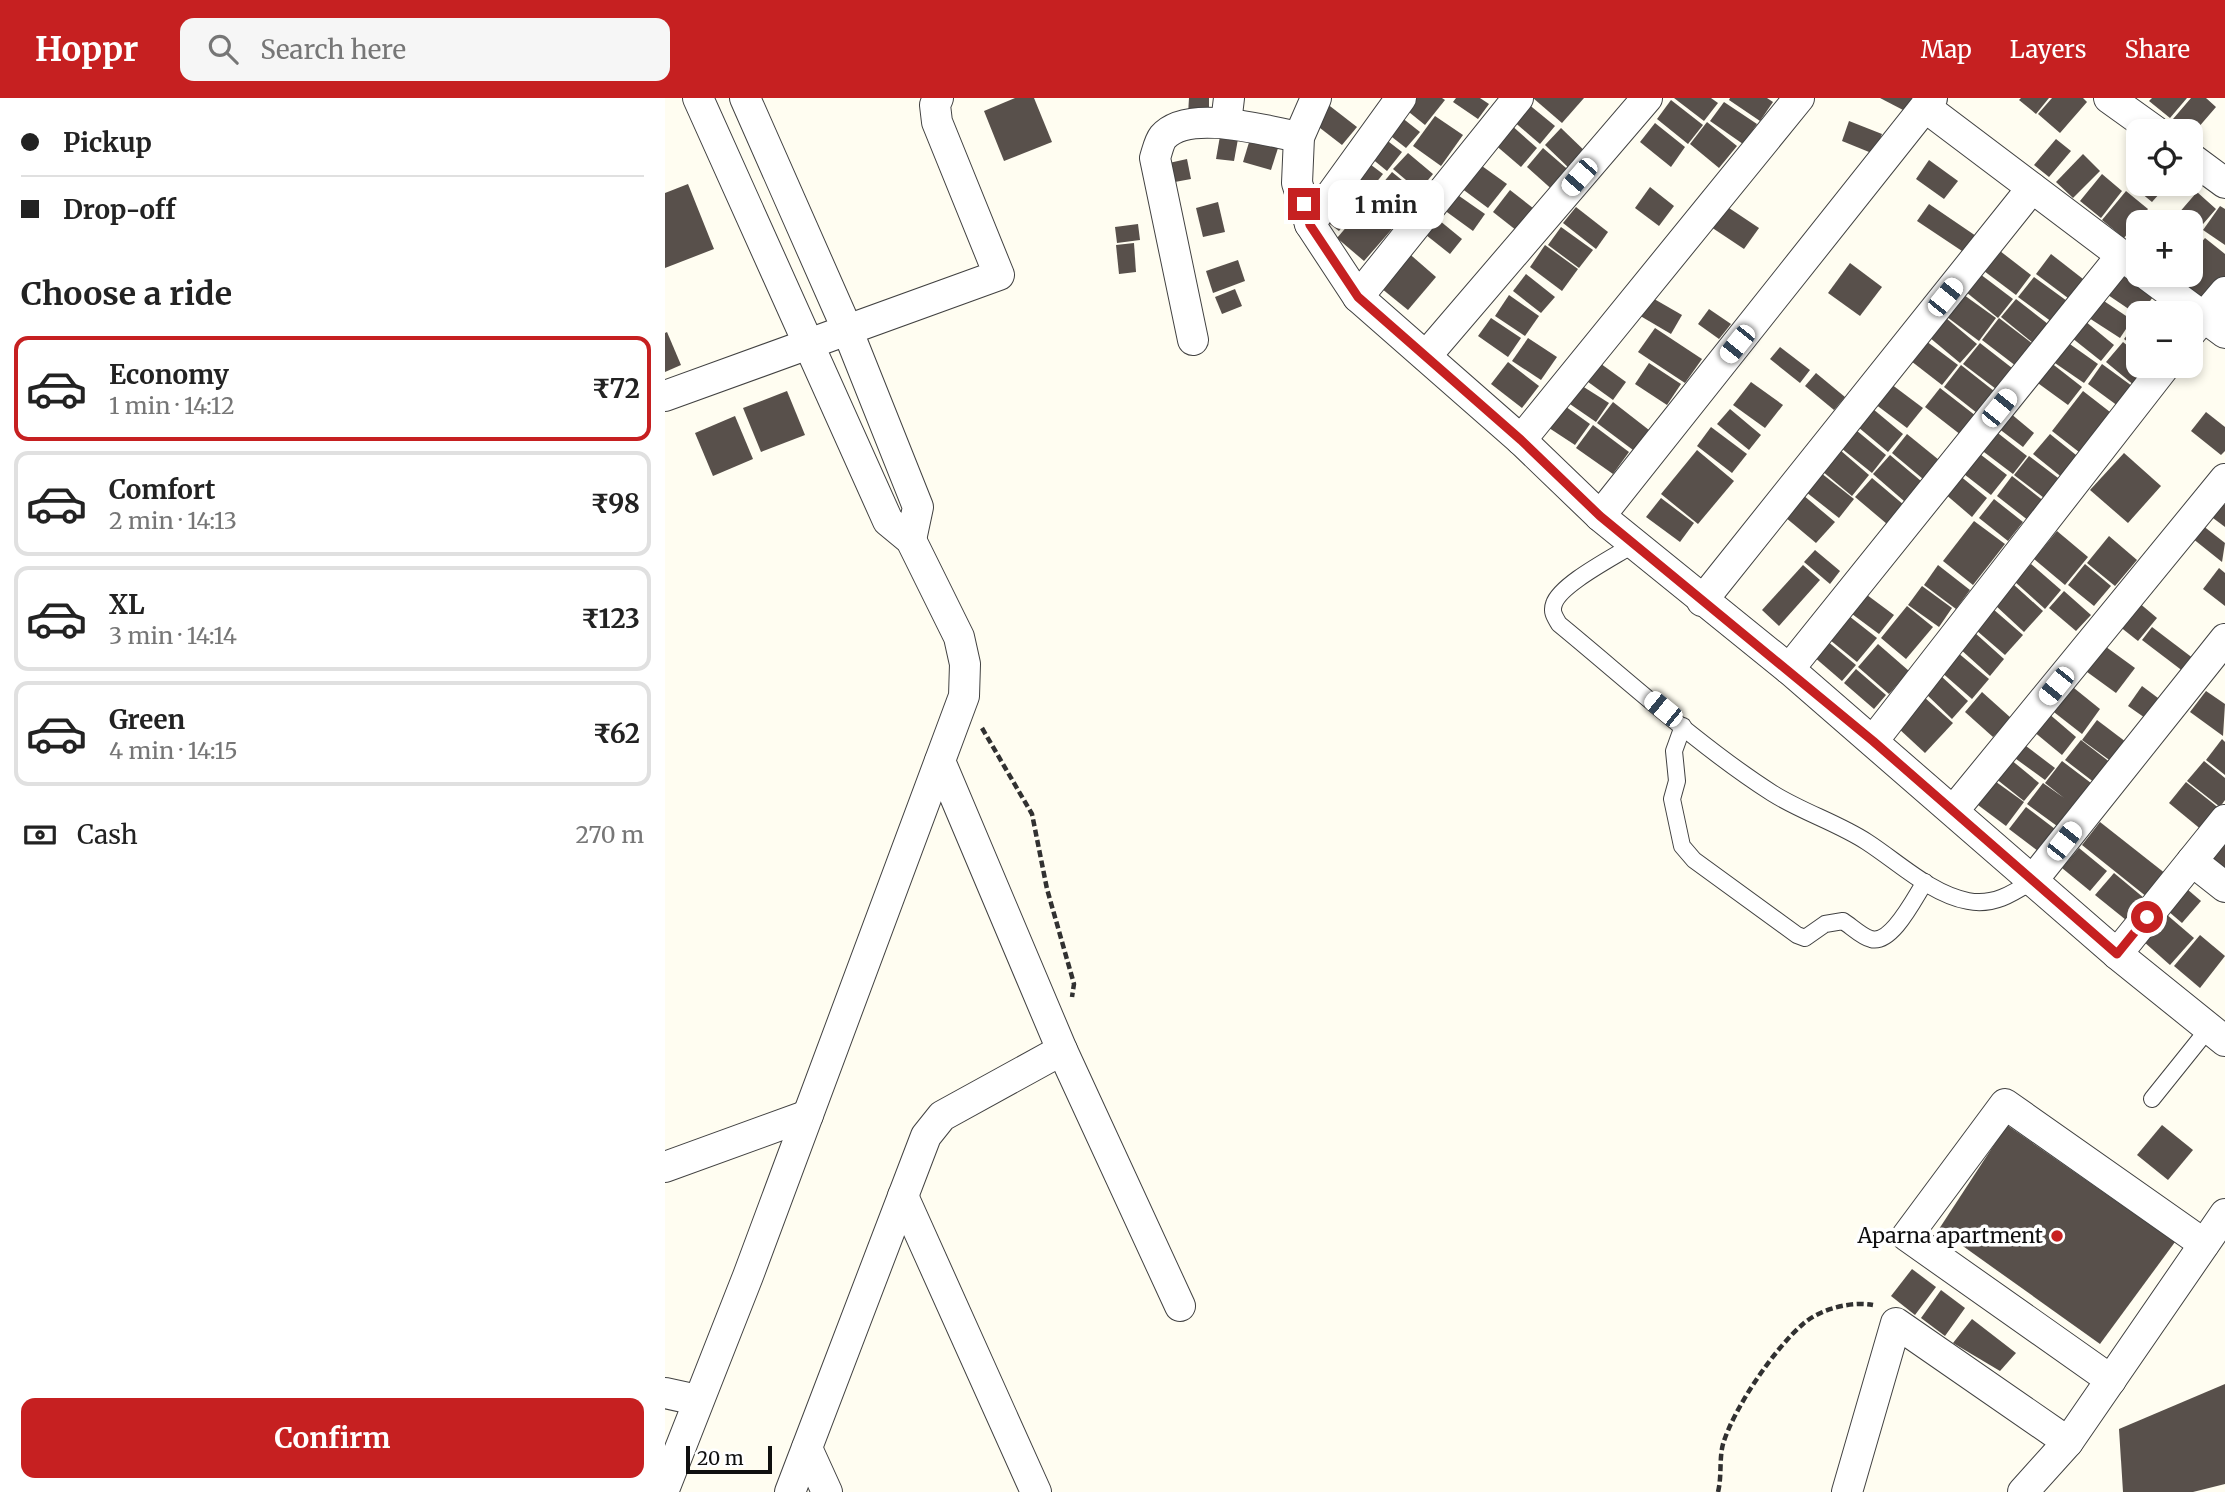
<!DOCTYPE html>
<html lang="en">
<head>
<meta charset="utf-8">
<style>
	body { margin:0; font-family:Merriweather,serif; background:#f6f6f6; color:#222; height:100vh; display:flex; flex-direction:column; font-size:26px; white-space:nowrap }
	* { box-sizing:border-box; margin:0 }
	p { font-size:23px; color:#767676 }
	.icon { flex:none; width:38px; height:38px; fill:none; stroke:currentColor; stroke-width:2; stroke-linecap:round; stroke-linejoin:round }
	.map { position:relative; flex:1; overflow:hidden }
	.drawer { display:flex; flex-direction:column; background:#fff; width:665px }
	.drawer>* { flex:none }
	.guide { display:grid; align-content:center; height:154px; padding:0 21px; background:#fff }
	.controls { position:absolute; left:1461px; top:21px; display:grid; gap:14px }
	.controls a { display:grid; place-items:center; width:77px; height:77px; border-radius:14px; background:#fff; box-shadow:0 4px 10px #0003; font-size:35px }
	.scale { position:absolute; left:21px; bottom:18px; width:86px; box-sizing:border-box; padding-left:7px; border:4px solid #0f0f0f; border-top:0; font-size:19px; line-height:24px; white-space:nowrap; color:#0f0f0f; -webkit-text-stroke:5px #fff; paint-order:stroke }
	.end { position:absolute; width:32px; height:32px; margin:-16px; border:9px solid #c62021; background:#fff; box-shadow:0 0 0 4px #fff }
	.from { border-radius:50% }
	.bubble { position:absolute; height:49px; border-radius:14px; background:#fff; box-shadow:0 4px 10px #0003; font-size:23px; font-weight:700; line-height:49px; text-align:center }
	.car { position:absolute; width:21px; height:42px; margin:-21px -10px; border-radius:9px; box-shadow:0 0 5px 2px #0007; background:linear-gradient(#fff 24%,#345 0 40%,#fff 0 76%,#345 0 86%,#fff 0) }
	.guide b { display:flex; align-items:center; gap:24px; height:66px; font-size:26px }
	.guide b+b { border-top:2px solid #e0e0e0 }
	.guide i { width:18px; height:18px; background:#222 }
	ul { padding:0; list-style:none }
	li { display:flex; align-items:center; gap:21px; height:105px; margin:0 14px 10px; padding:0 7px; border:4px solid #e0e0e0; border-radius:14px }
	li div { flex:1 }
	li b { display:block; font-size:26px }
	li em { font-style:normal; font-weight:700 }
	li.current { border-color:#c62021 }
	li>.icon { width:63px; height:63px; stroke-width:1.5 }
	h2 { padding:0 21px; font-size:32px; line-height:84px }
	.pay { display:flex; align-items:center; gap:18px; height:77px; padding:0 21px; font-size:26px }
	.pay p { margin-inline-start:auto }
	.cta { display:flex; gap:14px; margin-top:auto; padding:14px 21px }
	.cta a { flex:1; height:80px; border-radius:14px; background:#c62021; color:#fff; font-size:28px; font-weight:700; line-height:80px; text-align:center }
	header { display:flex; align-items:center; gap:42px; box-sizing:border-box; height:98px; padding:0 35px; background:#c62021; color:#fff }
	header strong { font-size:33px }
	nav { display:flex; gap:38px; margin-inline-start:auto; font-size:24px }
	.search { width:490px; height:63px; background:#f6f6f6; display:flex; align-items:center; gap:18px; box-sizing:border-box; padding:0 24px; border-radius:14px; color:#767676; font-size:26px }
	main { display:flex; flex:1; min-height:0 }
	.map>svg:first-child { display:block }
	.building { fill:#58504b }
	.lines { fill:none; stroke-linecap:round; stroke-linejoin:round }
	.service-casing { stroke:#424242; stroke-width:18 }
	.minor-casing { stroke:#424242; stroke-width:32 }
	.path { stroke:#313131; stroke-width:4.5; stroke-dasharray:7 3.5; stroke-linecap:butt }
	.service { stroke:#fff; stroke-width:16 }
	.minor { stroke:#fff; stroke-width:30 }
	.route { stroke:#c62021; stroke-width:9 }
	.poi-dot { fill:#c62021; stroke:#fff; stroke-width:2.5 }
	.labels { text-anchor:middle; stroke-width:7; stroke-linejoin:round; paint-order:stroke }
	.poi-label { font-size:21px; fill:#0f0f0f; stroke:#fff; text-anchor:end }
</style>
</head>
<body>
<header>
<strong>Hoppr</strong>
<div class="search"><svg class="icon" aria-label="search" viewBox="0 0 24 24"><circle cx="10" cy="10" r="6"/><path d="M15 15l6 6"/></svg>Search here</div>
<nav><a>Map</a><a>Layers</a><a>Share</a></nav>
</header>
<main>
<section class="drawer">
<div class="guide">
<b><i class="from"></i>Pickup</b>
<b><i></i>Drop-off</b>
</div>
<h2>Choose a ride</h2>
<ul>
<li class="current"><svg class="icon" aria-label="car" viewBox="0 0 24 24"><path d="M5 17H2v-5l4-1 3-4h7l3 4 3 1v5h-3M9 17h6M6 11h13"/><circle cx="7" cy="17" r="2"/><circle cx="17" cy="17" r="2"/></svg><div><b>Economy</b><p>1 min · 14:12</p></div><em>₹72</em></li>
<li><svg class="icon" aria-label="car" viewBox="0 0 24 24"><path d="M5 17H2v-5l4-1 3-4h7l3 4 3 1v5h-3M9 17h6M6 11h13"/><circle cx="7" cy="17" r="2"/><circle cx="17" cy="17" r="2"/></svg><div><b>Comfort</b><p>2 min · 14:13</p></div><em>₹98</em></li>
<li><svg class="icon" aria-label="car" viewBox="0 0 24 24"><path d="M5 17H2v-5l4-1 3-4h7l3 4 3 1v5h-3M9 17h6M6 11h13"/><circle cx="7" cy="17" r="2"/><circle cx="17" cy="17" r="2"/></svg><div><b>XL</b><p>3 min · 14:14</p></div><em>₹123</em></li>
<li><svg class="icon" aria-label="car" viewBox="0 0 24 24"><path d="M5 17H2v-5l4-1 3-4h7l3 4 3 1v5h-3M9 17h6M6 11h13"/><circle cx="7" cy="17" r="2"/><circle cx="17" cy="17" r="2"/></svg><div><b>Green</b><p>4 min · 14:15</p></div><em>₹62</em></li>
</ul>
<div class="pay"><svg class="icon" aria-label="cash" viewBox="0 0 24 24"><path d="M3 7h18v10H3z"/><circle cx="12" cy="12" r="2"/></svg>Cash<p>270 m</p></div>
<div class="cta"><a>Confirm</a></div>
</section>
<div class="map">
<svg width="1560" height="1394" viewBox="0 0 1560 1394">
	<rect width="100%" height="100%" fill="#fffdf1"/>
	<g class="building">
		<path d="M350 0H369L387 44 339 63 319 13Z"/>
		<path d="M524 0H544V18L523 17Z"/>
		<path d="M739 0H777L780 2 760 27 734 6Z"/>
		<path d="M791 0H815L824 6 813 21 788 4Z"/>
		<path d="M868 0H919L897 25Z"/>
		<path d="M1009 0H1046L1053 5 1039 23Z"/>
		<path d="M1065 0H1102L1108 4 1095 23 1064 2Z"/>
		<path d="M1215 0H1247L1240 13Z"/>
		<path d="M1356 0H1384L1371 16 1354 2Z"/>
		<path d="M1387 0H1418L1422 4 1395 35 1373 16Z"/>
		<path d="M1487 0H1522L1505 20 1484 3Z"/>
		<path d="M1526 0H1541L1551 9 1526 38V33L1508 21Z"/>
		<path d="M1006 2 1038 27 1023 46 992 21Z"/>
		<path d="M1059 4 1092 26 1078 46 1045 23Z"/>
		<path d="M661 5 692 29 677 47 646 23Z"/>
		<path d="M862 5 890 28 875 46 847 22Z"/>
		<path d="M731 15 755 34 741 50 718 32Z"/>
		<path d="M770 18 798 37 776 68 748 48Z"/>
		<path d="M1184 23 1217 36 1209 56 1177 43Z"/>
		<path d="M1042 24 1072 48 1054 70 1025 46Z"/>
		<path d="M990 25 1020 49 1006 69 975 44Z"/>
		<path d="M845 26 872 50 856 69 828 45Z"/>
		<path d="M896 30 925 58 909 75 880 47Z"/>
		<path d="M715 37 737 54 722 73 700 55Z"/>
		<path d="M555 38 573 41 569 63 551 61Z"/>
		<path d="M585 41 613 50 606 72 578 64Z"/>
		<path d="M1391 41 1406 53 1384 79 1369 67Z"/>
		<path d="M878 50 908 76 891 95 862 69Z"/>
		<path d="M743 55 768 76 754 93 728 71Z"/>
		<path d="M1418 56 1435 73 1408 100 1391 84Z"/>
		<path d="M697 60 718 76 706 91 685 76Z"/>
		<path d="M522 61 526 81 499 86 495 67Z"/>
		<path d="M1264 62 1293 83 1279 101 1251 81Z"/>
		<path d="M810 63 842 86 823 110 792 87Z"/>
		<path d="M727 74 754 96 736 119 708 97Z"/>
		<path d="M1437 76 1457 93 1436 120 1415 103Z"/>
		<path d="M1474 76V86H1503L1487 104 1465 86Z"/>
		<path d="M683 80 705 97 692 113 670 96Z"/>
		<path d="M23 86 49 151 0 170V95Z"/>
		<path d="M985 89 1009 108 994 128 970 110Z"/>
		<path d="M845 92 873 114 856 136 828 114Z"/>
		<path d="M787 93 820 116 808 133 775 109Z"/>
		<path d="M1461 93 1483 111 1459 140 1437 122Z"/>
		<path d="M1532 94 1551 111 1526 140V124H1506Z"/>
		<path d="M668 99 688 115 674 133 654 118Z"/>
		<path d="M707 99 734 123 699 163 672 140Z"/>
		<path d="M553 104 560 134 538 139 531 110Z"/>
		<path d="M1058 106 1094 130 1079 151 1043 127Z"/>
		<path d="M1264 106 1311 138 1300 155 1252 123Z"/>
		<path d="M1555 108 1560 111V147L1538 132Z"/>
		<path d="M911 109 943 134 931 151 898 125Z"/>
		<path d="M769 118 797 141 785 156 756 133Z"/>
		<path d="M473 126 475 142 452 145 450 129Z"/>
		<path d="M896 129 928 152 914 170 883 147Z"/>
		<path d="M1540 140 1560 156V180L1540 203 1509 177H1526V156Z"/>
		<path d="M469 145 471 174 454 176 451 147Z"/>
		<path d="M880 147 913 171 897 193 865 169Z"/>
		<path d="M740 152 771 179 743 212 711 186Z"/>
		<path d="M1335 153 1366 177 1351 197 1319 173Z"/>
		<path d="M1386 156 1418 181 1403 200 1371 176Z"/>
		<path d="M573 162 580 183 548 195 541 173Z"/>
		<path d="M1185 165 1217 189 1195 218 1163 195Z"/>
		<path d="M861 176 890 199 876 215 848 193Z"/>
		<path d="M1315 176 1348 201 1333 220 1301 194Z"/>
		<path d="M1457 177 1488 199 1474 218 1443 197Z"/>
		<path d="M1369 179 1402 203 1387 224 1353 199Z"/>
		<path d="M570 191 577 208 557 216 550 199Z"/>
		<path d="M844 197 874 218 860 238 830 218Z"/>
		<path d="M1299 197 1331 220 1314 243 1282 219Z"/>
		<path d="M984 198 1017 217 1006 236 972 216Z"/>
		<path d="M1351 201 1383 226 1368 245 1336 219Z"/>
		<path d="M1436 201 1467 222 1455 240 1424 220Z"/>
		<path d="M1044 211 1066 226 1054 241 1033 226Z"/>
		<path d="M826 220 856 240 843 259 813 238Z"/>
		<path d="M1281 220 1312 246 1295 265 1264 239Z"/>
		<path d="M1334 220 1368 246 1351 268 1317 242Z"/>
		<path d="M1474 222V253L1459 241Z"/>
		<path d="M1420 223 1449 247 1436 263 1407 240Z"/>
		<path d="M990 230 1037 261 1020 285 973 254Z"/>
		<path d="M2 234 16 267 0 274V235Z"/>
		<path d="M863 240 892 259 876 282 847 263Z"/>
		<path d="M1261 243 1293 267 1277 287 1246 263Z"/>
		<path d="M1402 244 1433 266 1419 285 1387 263Z"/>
		<path d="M1458 244 1474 257V268H1486L1470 288 1441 264Z"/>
		<path d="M1315 245 1347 270 1331 291 1298 266Z"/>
		<path d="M1115 249 1145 272 1135 285 1105 261Z"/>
		<path d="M932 263 961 284 948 302 919 281Z"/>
		<path d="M843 264 874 288 857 310 826 286Z"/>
		<path d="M1385 264 1417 289 1403 307 1370 283Z"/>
		<path d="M984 265 1016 286 1002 307 970 286Z"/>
		<path d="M1437 266 1467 288 1453 308 1423 286Z"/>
		<path d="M1296 267 1329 293 1312 315 1279 289Z"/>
		<path d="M1151 275 1180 299 1169 312 1140 288Z"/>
		<path d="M1086 284 1118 307 1100 330 1068 307Z"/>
		<path d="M914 286 944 305 931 324 902 304Z"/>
		<path d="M1226 286 1258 310 1242 330 1210 306Z"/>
		<path d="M1275 290 1311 318 1296 337 1260 309Z"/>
		<path d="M122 293 140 337 96 354 78 310Z"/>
		<path d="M1418 293 1445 314 1414 354 1387 333Z"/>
		<path d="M948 304 984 332 968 352 932 325Z"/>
		<path d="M897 306 925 326 910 347 881 328Z"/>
		<path d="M1065 311 1096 337 1084 352 1052 326Z"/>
		<path d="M1208 311 1238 336 1223 354 1193 329Z"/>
		<path d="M1541 314 1560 329V353L1556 357 1526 333Z"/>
		<path d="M1345 315 1369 335 1358 349 1333 330Z"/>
		<path d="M70 318 88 361 48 378 30 335Z"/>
		<path d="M928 327 964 354 948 376 911 350Z"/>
		<path d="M1046 329 1082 356 1067 375 1032 348Z"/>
		<path d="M1191 332 1221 357 1207 375 1176 350Z"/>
		<path d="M1329 332 1362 358 1348 376 1315 351Z"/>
		<path d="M1242 336 1274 362 1258 381 1227 355Z"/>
		<path d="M1385 336 1416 361 1399 381 1368 356Z"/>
		<path d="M1032 352 1069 383 1033 426 996 396Z"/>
		<path d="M1175 352 1204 377 1187 398 1157 373Z"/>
		<path d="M1311 353 1342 377 1326 397 1295 373Z"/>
		<path d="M1459 355 1496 388 1463 425 1425 392Z"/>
		<path d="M1225 357 1256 383 1239 403 1208 376Z"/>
		<path d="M1364 358 1397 383 1383 403 1349 377Z"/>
		<path d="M1156 375 1189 401 1174 420 1141 394Z"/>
		<path d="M1294 377 1322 400 1307 419 1279 395Z"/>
		<path d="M1347 378 1380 404 1364 423 1332 398Z"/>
		<path d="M1207 380 1239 407 1222 426 1190 399Z"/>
		<path d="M1138 397 1170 424 1151 445 1120 419Z"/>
		<path d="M996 400 1029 425 1015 444 981 419Z"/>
		<path d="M1329 401 1358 424 1343 443 1314 420Z"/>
		<path d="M1556 403 1560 407V429L1544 417Z"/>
		<path d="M1309 423 1340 446 1308 487 1278 463Z"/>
		<path d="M1537 427 1560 445 1557 464 1527 440Z"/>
		<path d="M1392 433 1423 459 1400 487 1369 461Z"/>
		<path d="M1444 438 1472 462 1450 488 1422 465Z"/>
		<path d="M1150 452 1175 473 1165 486 1139 464Z"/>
		<path d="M1366 466 1396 492 1380 511 1350 484Z"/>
		<path d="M1420 466 1446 488 1429 508 1403 487Z"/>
		<path d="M1138 467 1155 482 1114 528 1097 512Z"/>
		<path d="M1273 467 1305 492 1291 511 1259 487Z"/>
		<path d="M1554 470 1560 475V508L1538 491Z"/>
		<path d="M1348 486 1378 513 1359 534 1330 507Z"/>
		<path d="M1257 488 1287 510 1274 529 1243 507Z"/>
		<path d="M1399 493 1426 517 1411 533 1384 510Z"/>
		<path d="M1198 494 1229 517 1214 536 1183 513Z"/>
		<path d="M1473 504 1492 520 1473 543 1454 528Z"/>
		<path d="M1242 508 1268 529 1241 561 1216 540Z"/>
		<path d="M1328 511 1358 537 1340 557 1311 532Z"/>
		<path d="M1184 518 1212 540 1192 564 1165 542Z"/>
		<path d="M1487 529 1533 564 1523 577 1477 542Z"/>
		<path d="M1309 534 1339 561 1325 578 1294 550Z"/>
		<path d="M1161 542 1191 567 1177 583 1148 558Z"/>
		<path d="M1213 546 1244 573 1224 596 1193 569Z"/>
		<path d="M1437 546 1470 570 1451 595 1418 571Z"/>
		<path d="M1292 554 1324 581 1307 601 1275 573Z"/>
		<path d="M1191 571 1221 597 1209 611 1179 585Z"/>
		<path d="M1276 578 1303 603 1287 621 1260 595Z"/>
		<path d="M1404 586 1435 611 1417 636 1385 611Z"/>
		<path d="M1477 588 1497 603 1483 622 1463 608Z"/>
		<path d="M1541 593 1560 606 1558 638 1525 614Z"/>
		<path d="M1317 594 1346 620 1328 639 1300 614Z"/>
		<path d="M1259 599 1288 625 1260 655 1232 629Z"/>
		<path d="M1383 615 1411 639 1397 657 1368 633Z"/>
		<path d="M1432 622 1461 644 1447 664 1417 642Z"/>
		<path d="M1557 641 1560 644V677L1541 662Z"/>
		<path d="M1416 642 1446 665 1430 685 1400 662Z"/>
		<path d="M1357 645 1390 670 1380 682 1347 658Z"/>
		<path d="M1345 661 1374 685 1359 703 1330 680Z"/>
		<path d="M1397 663 1426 685 1392 728 1362 706 1378 685 1399 700 1380 685Z"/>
		<path d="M1539 663 1560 680V702L1555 709 1522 683Z"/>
		<path d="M1327 681 1359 704 1341 728 1309 704Z"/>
		<path d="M1521 684 1555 711 1538 733 1504 705Z"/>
		<path d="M1361 709 1390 731 1373 753 1344 731Z"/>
		<path d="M1435 724 1501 776 1482 799 1417 747Z"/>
		<path d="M1560 743V772L1545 759Z"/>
		<path d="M1414 750 1442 773 1425 793 1397 770Z"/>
		<path d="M1449 775 1479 800 1461 822 1430 797Z"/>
		<path d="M1522 791 1536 803 1517 825 1503 813Z"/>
		<path d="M1501 816 1529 840 1505 867 1478 843Z"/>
		<path d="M1535 837 1560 858 1535 890 1509 868Z"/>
		<path d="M1342 1027 1510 1144 1435 1246 1274 1131Z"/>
		<path d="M1497 1027 1528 1052 1503 1082 1472 1057Z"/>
		<path d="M1247 1171 1271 1189 1250 1217 1226 1198Z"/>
		<path d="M1276 1192 1300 1210 1280 1238 1256 1220Z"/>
		<path d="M1307 1221 1351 1255 1335 1273 1288 1245Z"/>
		<path d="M1560 1286V1386L1528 1394H1458L1454 1331Z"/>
	</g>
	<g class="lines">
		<g class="service-casing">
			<g id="service">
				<path d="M969 446C951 458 895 486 889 506 886 514 890 519 894 526 961 581 1035 649 1107 695 1137 714 1173 725 1202 744 1233 764 1266 796 1303 803 1328 808 1347 796 1367 783"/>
				<path d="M1018 628 1009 653 1012 683 1007 701 1017 748 1029 762 1132 837 1140 840 1160 826 1178 823C1186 828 1197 839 1206 841 1227 847 1250 799 1260 784"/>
				<path d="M1487 1001 1544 930"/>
			</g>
		</g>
		<g class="minor-casing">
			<g id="minor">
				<path d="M80 0 182 231 253 409 246 442"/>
				<path d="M651 0 634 39 632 85 645 126 693 199 856 342 935 418 1124 571 1452 856 1560 943"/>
				<path d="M1444 0 1490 33"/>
				<path d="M1260 9 1472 169"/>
				<path d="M561 25 564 0"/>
				<path d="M1526 60 1560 85"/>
				<path d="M645 126 736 0"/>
				<path d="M1482 177 1560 235"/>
				<path d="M693 199 853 0"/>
				<path d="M1526 234 1560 194"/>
				<path d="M528 242 490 60C492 54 494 44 498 39 523 10 601 33 634 39"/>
				<path d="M761 258 982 0"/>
				<path d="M0 298 334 177 272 24 270 7 273 0"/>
				<path d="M856 342 1134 0"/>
				<path d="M935 418 1267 0"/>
				<path d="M1037 503 1367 90"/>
				<path d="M1124 571 1457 157"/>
				<path d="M1208 643 1500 268"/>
				<path d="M275 663 397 952 515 1208"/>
				<path d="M1289 712 1560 381"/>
				<path d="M1527 763 1560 789"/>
				<path d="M1367 783 1560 541"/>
				<path d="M1452 856 1560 722"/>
				<path d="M0 1069 143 1017"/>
				<path d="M238 1098 371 1394"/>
				<path d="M1446 1282 1242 1138 1340 1006 1539 1146"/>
				<path d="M0 1295 32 1302"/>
				<path d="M142 1350 162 1394"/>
				<path d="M0 1389 83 1178 286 633 299 598 300 566 294 539 246 442 223 423 33 0"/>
				<path d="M125 1394 261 1038 277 1018 397 952"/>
				<path d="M1182 1394 1231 1225 1403 1344"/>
				<path d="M1358 1394 1403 1344 1560 1116"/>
			</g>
		</g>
		<g class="path">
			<path d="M317 630 367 716 382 791 409 886 407 899"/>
			<path d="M1053 1394C1057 1378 1054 1361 1058 1346 1069 1310 1109 1251 1138 1226 1155 1211 1186 1203 1208 1207"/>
		</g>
		<use href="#service" class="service"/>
		<use href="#minor" class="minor"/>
	</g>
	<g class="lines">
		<path class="route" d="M639 106 645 127 693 199 856 342 935 418 1208 643 1452 856 1482 819"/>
	</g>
	<circle class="poi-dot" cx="1392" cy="1138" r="7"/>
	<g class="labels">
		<g class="poi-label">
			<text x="1378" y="1145">Aparna apartment</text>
		</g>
	</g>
</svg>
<div class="controls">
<a><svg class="icon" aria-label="locate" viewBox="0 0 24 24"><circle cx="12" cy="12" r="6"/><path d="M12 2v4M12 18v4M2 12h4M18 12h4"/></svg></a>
<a>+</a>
<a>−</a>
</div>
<div class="scale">20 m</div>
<i class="end from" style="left:1482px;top:819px"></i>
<i class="end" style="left:639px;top:106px"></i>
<div class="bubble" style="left:663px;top:82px;width:116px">1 min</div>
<i class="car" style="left:914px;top:79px;rotate:221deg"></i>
<i class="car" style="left:1280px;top:199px;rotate:39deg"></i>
<i class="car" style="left:1072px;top:246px;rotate:219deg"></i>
<i class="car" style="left:1334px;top:310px;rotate:39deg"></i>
<i class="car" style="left:1391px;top:588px;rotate:219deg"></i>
<i class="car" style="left:998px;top:611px;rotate:309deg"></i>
<i class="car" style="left:1399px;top:743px;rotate:38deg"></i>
</div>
</main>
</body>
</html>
